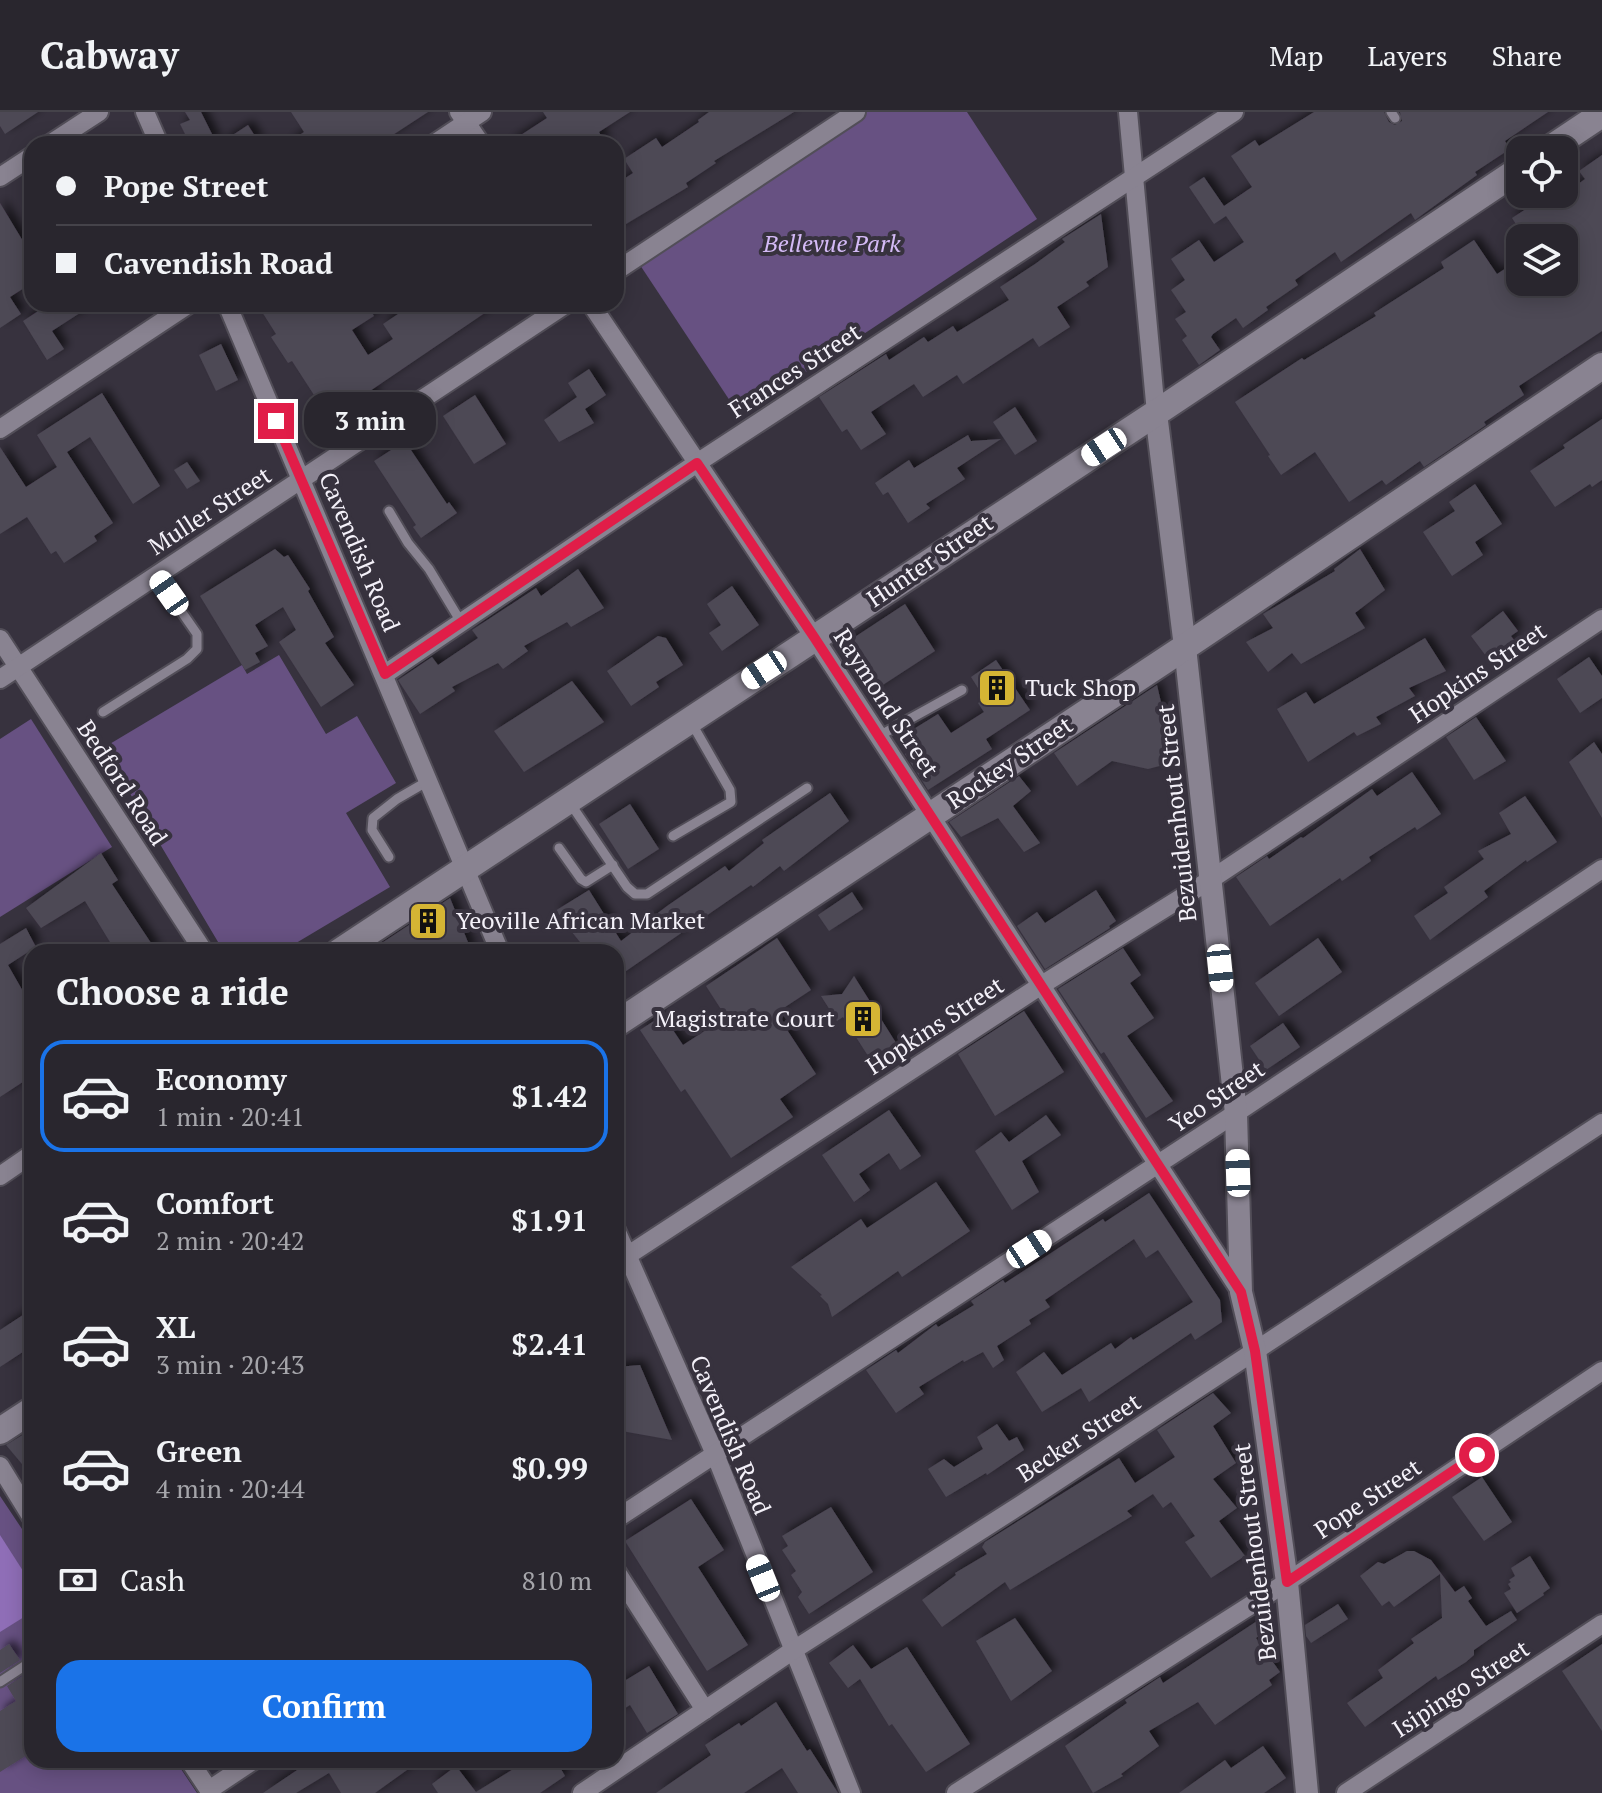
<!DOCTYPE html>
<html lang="en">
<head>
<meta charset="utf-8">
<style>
	body { margin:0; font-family:"PT Serif",serif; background:#312e36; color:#f1f3f6; height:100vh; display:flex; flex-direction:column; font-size:30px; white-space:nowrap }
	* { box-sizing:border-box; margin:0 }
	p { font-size:26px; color:#a5a5aa }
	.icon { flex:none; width:44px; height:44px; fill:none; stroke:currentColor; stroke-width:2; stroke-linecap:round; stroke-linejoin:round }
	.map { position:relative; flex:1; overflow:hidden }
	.drawer { position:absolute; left:24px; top:832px; width:600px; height:824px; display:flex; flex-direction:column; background:#29262e; border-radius:24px; box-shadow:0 4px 20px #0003,0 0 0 2px #45434a }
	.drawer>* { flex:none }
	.hud { position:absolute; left:24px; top:24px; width:600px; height:176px; border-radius:24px; box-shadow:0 4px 20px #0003,0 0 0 2px #45434a; display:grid; align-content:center; height:176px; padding:0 32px; background:#29262e }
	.tools { position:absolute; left:1506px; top:24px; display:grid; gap:16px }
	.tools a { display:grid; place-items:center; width:72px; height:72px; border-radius:16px; background:#29262e; box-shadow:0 4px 20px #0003,0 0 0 2px #45434a; font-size:40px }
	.end { position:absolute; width:36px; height:36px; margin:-18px; border:10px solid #e11d48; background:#fff; box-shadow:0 0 0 4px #fff }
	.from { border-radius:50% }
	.bubble { position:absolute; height:56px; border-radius:24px; background:#29262e; box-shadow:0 4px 20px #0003,0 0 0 2px #45434a; font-size:26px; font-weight:700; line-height:56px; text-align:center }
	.car { position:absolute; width:24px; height:48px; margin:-24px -12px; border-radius:10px; box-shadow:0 0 6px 2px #0007; background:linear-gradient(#fff 24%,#345 0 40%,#fff 0 76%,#345 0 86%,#fff 0) }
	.hud b { display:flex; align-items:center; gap:28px; height:76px; font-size:30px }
	.hud b+b { border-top:2px solid #45434a }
	.hud i { width:20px; height:20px; background:#f1f3f6 }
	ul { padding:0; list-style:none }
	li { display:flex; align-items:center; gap:24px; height:112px; margin:0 16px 12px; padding:0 16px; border:4px solid transparent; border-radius:24px }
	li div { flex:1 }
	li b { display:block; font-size:30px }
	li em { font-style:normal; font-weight:700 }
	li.on { border-color:#1a73e8 }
	li>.icon { width:72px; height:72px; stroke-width:1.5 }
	h2 { padding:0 32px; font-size:36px; line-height:96px }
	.pay { display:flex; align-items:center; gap:20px; height:88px; padding:0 32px; font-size:30px }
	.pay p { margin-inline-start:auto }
	.action { display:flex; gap:16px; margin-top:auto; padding:16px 32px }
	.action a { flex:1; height:92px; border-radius:24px; background:#1a73e8; color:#fff; font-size:32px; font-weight:700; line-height:92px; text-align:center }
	header { display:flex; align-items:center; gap:48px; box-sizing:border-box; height:112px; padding:0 40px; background:#29262e; border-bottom:2px solid #45434a }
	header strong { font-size:38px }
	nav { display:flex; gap:44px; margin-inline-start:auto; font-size:28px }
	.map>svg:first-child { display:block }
	.green { fill:#675182 }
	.water { fill:#8f6eb7 }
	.building { fill:#4d4855; filter:url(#shadow) }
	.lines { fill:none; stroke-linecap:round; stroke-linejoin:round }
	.service-casing { stroke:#524e58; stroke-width:13 }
	.minor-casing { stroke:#524e58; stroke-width:22 }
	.tertiary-casing { stroke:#524e58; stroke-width:26 }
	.secondary-casing { stroke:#524e58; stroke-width:30 }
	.service { stroke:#898391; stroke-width:9 }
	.minor { stroke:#898391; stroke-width:18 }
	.tertiary { stroke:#898391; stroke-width:22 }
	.secondary { stroke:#898391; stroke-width:26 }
	.route { stroke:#e11d48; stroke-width:10 }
	.labels { text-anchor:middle; stroke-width:8; stroke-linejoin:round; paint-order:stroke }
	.park-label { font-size:24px; font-style:italic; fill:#d4baf6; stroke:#37323e }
	.street-label { font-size:24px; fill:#f4f1f9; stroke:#37323e }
	.poi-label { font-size:24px; fill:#f4f1f9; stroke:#37323e; text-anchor:start }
</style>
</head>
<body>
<header>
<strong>Cabway</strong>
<nav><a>Map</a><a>Layers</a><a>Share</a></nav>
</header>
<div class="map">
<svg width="1602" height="1681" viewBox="0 0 1602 1681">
	<defs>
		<filter id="shadow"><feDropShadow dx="5" dy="-5" stdDeviation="4" flood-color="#0009"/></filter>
	</defs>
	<rect width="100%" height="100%" fill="#37323e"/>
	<g class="green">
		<path d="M866 0H967L1037 107 740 304 638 150Z"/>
		<path d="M279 543 326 622 357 604 396 671 346 701 390 775 281 840H224L103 636 242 553 247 562Z"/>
		<path d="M31 607 112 735 0 805V627Z"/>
		<path d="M0 1384 32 1432V1648H175L197 1681H0Z"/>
	</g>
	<path class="water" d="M0 1423 32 1473V1500L0 1520Z"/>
	<g class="building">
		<path d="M0 0H38L5 22 0 14Z"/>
		<path d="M185 0H201L217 32H190L180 12 190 8Z"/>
		<path d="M291 0H428L379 32H286L304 20Z"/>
		<path d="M543 0H630L599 20 606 32H507L547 6Z"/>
		<path d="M709 0H794L714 49 716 51 686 71 688 75 616 118V72L633 61 624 47 656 26 662 35 699 10 698 8Z"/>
		<path d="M1314 0H1384L1389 10 1395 13 1402 9 1400 0H1548L1505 29 1510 37 1475 60 1477 63 1415 108 1411 101 1341 150 1335 140 1295 168 1298 173 1266 195 1268 198 1243 216 1236 206 1213 222 1211 225 1220 238 1199 253 1182 228 1187 224 1175 207 1186 200 1171 178 1185 168 1171 147 1199 128 1214 150 1244 130 1226 104 1214 112 1189 75 1204 65 1224 94 1252 75 1231 44 1255 28 1259 34Z"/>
		<path d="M248 13 260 32H219Z"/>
		<path d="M1602 43V219L1519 274 1524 283 1484 310 1486 313 1424 355 1420 349 1386 373 1382 368 1349 390 1315 340 1281 363 1268 344 1270 343 1235 290 1302 246 1304 248 1376 204 1374 201 1444 156 1441 150 1474 128 1497 162 1520 147V170H1564V126H1525L1512 106 1543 86 1547 92 1564 82 1585 67 1579 59Z"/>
		<path d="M0 91 32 144V171L10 185 21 202 0 216Z"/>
		<path d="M1101 102 1108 155 1086 170 1089 174 1057 195 1070 215 1039 235 1033 226 963 272 957 263 923 285 914 272 871 300 886 322 861 338 847 317 842 320 819 285 886 242 889 248 924 225 928 230 953 214 957 220 1009 188 1000 175 1035 152 1065 130 1062 127Z"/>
		<path d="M49 192H94L52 219 64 237 47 248 23 209Z"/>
		<path d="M257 192H367L374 204 352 218 368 243 393 227 383 212 413 192H416L421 199 431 192H498L370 279 377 290 336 317 292 249 288 251 271 225 276 222Z"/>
		<path d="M221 232 238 268 216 279 199 243Z"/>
		<path d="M589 257 606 283 585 297 594 311 559 330 544 308 577 285 568 271Z"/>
		<path d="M102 281 160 374 133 392 90 325 67 340 113 411 94 424 97 429 64 451 56 439 51 442 27 405 0 422V335L26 375 57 355 37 323Z"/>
		<path d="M475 283 506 332 474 352 443 304Z"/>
		<path d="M1015 295 1037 329 1015 343 993 310Z"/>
		<path d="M1602 307V368L1592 375 1590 372 1555 395 1530 359 1565 336 1563 333Z"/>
		<path d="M968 323 971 329 1001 327 957 356 965 367 926 392 930 396 908 411 888 380 883 383 875 371 909 348 914 356Z"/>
		<path d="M405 329 447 392 449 390 457 401 421 426 413 415 416 413 374 349Z"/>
		<path d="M187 350 200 369 187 377 174 358Z"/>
		<path d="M1475 372 1502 412 1475 430 1483 443 1452 464 1423 420 1455 399 1449 390Z"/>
		<path d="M275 437 284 445 288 443 310 477 308 479 334 525 325 531 354 573 321 595 279 530 296 518 283 495 255 513 268 534 255 541 260 550 245 558 200 484Z"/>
		<path d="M1360 437 1385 478 1355 501 1365 516 1301 552 1292 541 1268 560 1246 530 1273 516 1263 502 1335 459 1334 457Z"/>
		<path d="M578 457 604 496 571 515 567 510 524 534 528 539 503 557 498 551 452 575 455 579 420 602 398 568 432 545 438 553 478 526 472 518 536 476 541 484Z"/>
		<path d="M732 474 759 513 722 539 709 521 721 513 707 492Z"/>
		<path d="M905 492 935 539 869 582 838 536Z"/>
		<path d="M1503 499 1518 519 1511 524 1514 528 1489 548 1471 524Z"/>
		<path d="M658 524 666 526 683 553 656 570 659 575 631 594 607 559Z"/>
		<path d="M1425 526 1446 559 1409 576 1415 584 1376 605 1381 612 1357 624 1354 620 1308 650 1277 597 1306 580 1314 592Z"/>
		<path d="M1589 545 1602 564V586L1580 601 1557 567Z"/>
		<path d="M996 548 1030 598 986 627 992 637 928 678 905 642 913 637 904 623 938 602 951 621 984 600 978 591 985 587 971 565Z"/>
		<path d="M572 569 604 610 524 660 494 619Z"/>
		<path d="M1157 573 1175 650 1148 657 1112 649 1077 674 1054 641Z"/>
		<path d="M1476 605 1506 649 1474 668 1446 625Z"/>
		<path d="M1594 630 1602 642V706L1569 650Z"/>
		<path d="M1412 660 1441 702 1417 718 1415 715 1369 745 1371 749 1342 769 1340 766 1270 814 1236 765 1267 744 1269 747 1301 725 1303 726 1372 677 1377 684Z"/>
		<path d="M1019 664 1031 679 1013 694 1040 731 1024 740 998 706 961 725 949 710Z"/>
		<path d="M830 681 849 709 784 759 780 754 753 775 751 773 616 866V840H588L555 799 589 778 621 829 667 794 725 754 729 759 764 731 762 728Z"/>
		<path d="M1525 684 1557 730 1527 750 1526 748 1484 779 1488 785 1430 828 1414 804 1448 781 1444 775 1484 747 1478 739 1511 722 1499 701Z"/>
		<path d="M630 692 659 737 628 757 599 712Z"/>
		<path d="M101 741 118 768 112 772 157 840H116L85 789 41 816 26 796Z"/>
		<path d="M1096 778 1116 809 1109 814 1110 816 1045 857 1017 814 1037 800 1045 811Z"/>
		<path d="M852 780 863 797 829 819 818 803Z"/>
		<path d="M450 786 472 840H368Z"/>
		<path d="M26 816 36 835 8 853 32 895V964L0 985V832Z"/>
		<path d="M777 826 811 878 776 901 816 962 780 987 793 1005 731 1046 685 977 681 980 640 918 663 903 683 933 726 905 706 874Z"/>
		<path d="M1318 826 1342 860 1279 904 1255 871Z"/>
		<path d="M1123 836 1141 863 1130 871 1154 906 1127 924 1173 989 1146 1006 1104 940 1101 942 1058 877Z"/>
		<path d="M854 864 898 934 872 950 843 905 837 909 821 884 842 882Z"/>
		<path d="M1024 899 1064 960 995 1004 958 942Z"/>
		<path d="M1283 911 1300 935 1266 958 1250 934Z"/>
		<path d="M889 998 921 1044 900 1058 889 1041 859 1062 870 1078 854 1090 822 1043Z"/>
		<path d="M1046 1003 1061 1023 1022 1049 1039 1080 1012 1098 975 1039 1001 1020 1009 1030Z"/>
		<path d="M936 1070 970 1119 902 1165 898 1159 832 1205 828 1192 820 1184 822 1183 791 1155 861 1107 867 1116Z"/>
		<path d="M1149 1081 1220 1188 1222 1210 1195 1228 1191 1221 1089 1290 1081 1276 1042 1300 1016 1260 1044 1240 1062 1263 1111 1231 1115 1237 1131 1225 1133 1228 1193 1190 1158 1138 1146 1146 1134 1127 1045 1188 1050 1195 1029 1208 1031 1212 997 1234 1004 1248 993 1256 983 1240 964 1250 963 1248 919 1275 924 1282 896 1301 866 1258 896 1238 898 1241 936 1212 938 1215 974 1193 971 1189 1003 1168 1005 1171 1103 1107 1105 1110Z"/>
		<path d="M32 1197V1234L0 1255V1218Z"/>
		<path d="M640 1253 672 1328 616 1318V1255Z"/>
		<path d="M1213 1281 1231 1301 1213 1314 1236 1351 1213 1367 1237 1396 1219 1409 1245 1444 1211 1466 1185 1430 1195 1424 1171 1390 1163 1396 1153 1382 1127 1399 1132 1404 1010 1478 1005 1470 942 1515 922 1488 956 1463 955 1461 987 1442 982 1435 985 1430 1119 1346 1135 1371 1175 1345 1157 1318Z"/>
		<path d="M997 1312 1009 1329 1017 1325 1024 1338 987 1363 986 1361 946 1385 928 1357 944 1347 954 1355 983 1337 977 1325Z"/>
		<path d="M32 1317V1364L6 1333Z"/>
		<path d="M1482 1365 1512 1410 1484 1429 1452 1385Z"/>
		<path d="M691 1387 724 1438 698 1455 748 1533 707 1559 625 1429Z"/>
		<path d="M831 1395 873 1460 809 1502 798 1485 802 1480 791 1463 796 1459 782 1438 788 1434 782 1424Z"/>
		<path d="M1407 1439H1414L1431 1448 1455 1480 1464 1474 1472 1486 1468 1489 1486 1514 1511 1499 1517 1508 1474 1538V1543L1466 1550 1438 1568 1436 1564 1365 1615 1347 1591 1383 1566 1378 1558 1414 1531 1411 1527 1442 1506 1440 1462 1394 1495 1389 1489 1382 1494 1360 1464 1378 1450 1384 1452Z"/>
		<path d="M1530 1444 1550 1476 1543 1481 1544 1483 1517 1501 1504 1481 1511 1477 1508 1472 1511 1470 1509 1468 1515 1464 1511 1456Z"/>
		<path d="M1338 1492 1348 1507 1311 1531 1306 1524 1305 1513Z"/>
		<path d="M1015 1506 1052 1559 1011 1589 976 1529Z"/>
		<path d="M1257 1509 1265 1520 1256 1526 1280 1560 1269 1568 1272 1573 1215 1613 1198 1590 1149 1619 1159 1634 1121 1662 1123 1664 1093 1681 1065 1634 1127 1591 1125 1588 1160 1565 1163 1571Z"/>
		<path d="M9 1532 20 1548 0 1561V1538Z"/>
		<path d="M1602 1532V1619L1562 1559Z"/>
		<path d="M853 1533 871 1557 907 1535 970 1632 926 1660 892 1612 889 1614 860 1567 848 1576 829 1551Z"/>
		<path d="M649 1554 678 1602 647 1621 630 1593 616 1602V1574Z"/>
		<path d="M32 1558V1640L0 1660V1599L16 1589 7 1574Z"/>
		<path d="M776 1590 807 1639 810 1637 838 1681H798L782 1656 744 1681H656L711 1643 705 1633 739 1611 741 1614Z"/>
		<path d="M1263 1634 1286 1666 1264 1681H1179L1225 1648 1231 1656Z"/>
		<path d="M312 1648H421L375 1681H341L329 1661 296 1681H263Z"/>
		<path d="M513 1648H556L565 1664 540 1681H438L432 1672 456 1654 476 1680 515 1656Z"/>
	</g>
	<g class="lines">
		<g class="service-casing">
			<g id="service">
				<path d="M1391 0 1395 6"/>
				<path d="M389 399 408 431 429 457 461 510"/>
				<path d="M103 600 187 547 197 537V522L156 463"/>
				<path d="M879 624 962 578"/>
				<path d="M570 691 627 775 635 782H647L807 676"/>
				<path d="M673 724 731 690 730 678 691 610"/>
				<path d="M559 736 581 767 586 770 613 753"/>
				<path d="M389 745 372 718 373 706 397 687 428 669"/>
				<path d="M0 1570 32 1549"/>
			</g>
		</g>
		<g class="minor-casing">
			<g id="minor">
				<path d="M145 0 159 32"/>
				<path d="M459 0 481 32"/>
				<path d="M1128 0 1156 301"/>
				<path d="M50 32 99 0"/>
				<path d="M434 32 482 0"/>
				<path d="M0 65 32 44"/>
				<path d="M616 159 856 0"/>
				<path d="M227 192 500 840"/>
				<path d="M591 192 814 525 1241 1180"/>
				<path d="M0 317 189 192"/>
				<path d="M0 527 204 840"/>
				<path d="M385 562 697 351 1234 0"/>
				<path d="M0 567 566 192"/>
				<path d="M0 1064 32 1042"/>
				<path d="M616 1118 715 1342 851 1681"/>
				<path d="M616 1151 1040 874 1210 768 1602 507"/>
				<path d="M0 1354 32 1406"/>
				<path d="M616 1407 1236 1001 1602 757"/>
				<path d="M616 1459 705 1598"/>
				<path d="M189 1648 211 1681"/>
				<path d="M209 1678 254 1648"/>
				<path d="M582 1681 792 1539 1022 1392 1602 1011"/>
				<path d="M956 1681 1287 1470 1602 1259"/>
				<path d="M1346 1681 1602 1512"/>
			</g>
		</g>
		<g class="tertiary-casing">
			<path id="tertiary" d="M1156 301 1185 535 1236 1001 1241 1180 1255 1239 1287 1470 1307 1681"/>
		</g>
		<g class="secondary-casing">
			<g id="secondary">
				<path d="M1548 38 1602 2"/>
				<path d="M339 840 1156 301 1520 57"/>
				<path d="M616 912 1185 535 1602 254"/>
				<path d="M0 1319 32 1298"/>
			</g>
		</g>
		<use href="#service" class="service"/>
		<use href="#minor" class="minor"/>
		<use href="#tertiary" class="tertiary"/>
		<use href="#secondary" class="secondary"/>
	</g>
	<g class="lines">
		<path class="route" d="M276 309 385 562 697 351 814 525 1241 1180 1255 1239 1287 1470 1477 1343"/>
	</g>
	<defs>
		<g id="building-square" transform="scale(2)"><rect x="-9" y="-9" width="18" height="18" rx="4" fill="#d5b534" stroke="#37323e"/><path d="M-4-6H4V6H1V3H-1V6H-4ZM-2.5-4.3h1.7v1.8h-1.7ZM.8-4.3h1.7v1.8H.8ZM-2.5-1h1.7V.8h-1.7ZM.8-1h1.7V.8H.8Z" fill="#111"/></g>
	</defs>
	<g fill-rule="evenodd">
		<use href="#building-square" x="997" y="576"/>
		<use href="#building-square" x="428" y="809"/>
		<use href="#building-square" x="863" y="907"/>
	</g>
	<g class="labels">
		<g class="park-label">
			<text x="832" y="140">Bellevue Park</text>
		</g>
		<g class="street-label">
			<text transform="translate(795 259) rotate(-33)" y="8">Frances Street</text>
			<text transform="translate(210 399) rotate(-33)" y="8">Muller Street</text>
			<text transform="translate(359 440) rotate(67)" y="8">Cavendish Road</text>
			<text transform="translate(930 449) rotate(-34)" y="8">Hunter Street</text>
			<text transform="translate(1478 561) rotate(-34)" y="8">Hopkins Street</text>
			<text transform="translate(886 591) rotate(57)" y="8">Raymond Street</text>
			<text transform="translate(1010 651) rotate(-34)" y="8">Rockey Street</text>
			<text transform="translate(122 671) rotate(57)" y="8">Bedford Road</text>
			<text transform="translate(1177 701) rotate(-96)" y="8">Bezuidenhout Street</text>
			<text transform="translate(935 914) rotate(-33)" y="8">Hopkins Street</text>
			<text transform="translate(1217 985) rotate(-34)" y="8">Yeo Street</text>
			<text transform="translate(730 1323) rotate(67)" y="8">Cavendish Road</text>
			<text transform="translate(1079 1326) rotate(-33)" y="8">Becker Street</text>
			<text transform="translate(1368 1387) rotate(-34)" y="8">Pope Street</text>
			<text transform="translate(1255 1440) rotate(-97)" y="8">Bezuidenhout Street</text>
			<text transform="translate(1461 1577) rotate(-33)" y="8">Isipingo Street</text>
		</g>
		<g class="poi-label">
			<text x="1025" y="584">Tuck Shop</text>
			<text x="456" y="817">Yeoville African Market</text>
			<text x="835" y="915" text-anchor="end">Magistrate Court</text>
		</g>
	</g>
</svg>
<div class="tools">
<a><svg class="icon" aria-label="locate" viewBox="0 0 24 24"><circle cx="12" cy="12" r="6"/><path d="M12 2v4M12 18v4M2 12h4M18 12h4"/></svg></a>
<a><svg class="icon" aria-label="layers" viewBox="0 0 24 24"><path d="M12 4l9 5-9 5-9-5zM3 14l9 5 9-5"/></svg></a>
</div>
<i class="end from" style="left:1477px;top:1343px"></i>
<i class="end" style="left:276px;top:309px"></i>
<div class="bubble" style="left:304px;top:280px;width:132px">3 min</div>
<i class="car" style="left:1104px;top:335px;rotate:237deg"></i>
<i class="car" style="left:169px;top:481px;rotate:325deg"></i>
<i class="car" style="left:764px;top:558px;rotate:237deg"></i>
<i class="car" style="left:1220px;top:856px;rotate:174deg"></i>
<i class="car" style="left:1238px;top:1061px;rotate:358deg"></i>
<i class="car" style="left:1029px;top:1137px;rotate:57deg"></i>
<i class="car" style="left:763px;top:1466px;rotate:338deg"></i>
<div class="hud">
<b><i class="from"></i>Pope Street</b>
<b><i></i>Cavendish Road</b>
</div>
<section class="drawer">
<h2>Choose a ride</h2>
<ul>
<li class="on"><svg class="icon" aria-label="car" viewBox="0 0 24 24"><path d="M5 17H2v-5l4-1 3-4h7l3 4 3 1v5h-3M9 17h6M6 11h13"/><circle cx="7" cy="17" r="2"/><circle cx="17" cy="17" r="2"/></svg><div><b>Economy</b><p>1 min · 20:41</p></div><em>$1.42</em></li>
<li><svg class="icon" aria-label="car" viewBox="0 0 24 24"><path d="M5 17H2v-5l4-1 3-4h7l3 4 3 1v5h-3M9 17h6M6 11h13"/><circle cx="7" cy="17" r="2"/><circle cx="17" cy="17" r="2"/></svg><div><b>Comfort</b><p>2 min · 20:42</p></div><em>$1.91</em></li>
<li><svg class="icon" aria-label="car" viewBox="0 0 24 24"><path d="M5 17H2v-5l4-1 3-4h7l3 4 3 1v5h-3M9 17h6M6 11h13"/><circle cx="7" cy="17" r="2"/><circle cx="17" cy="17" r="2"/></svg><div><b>XL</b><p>3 min · 20:43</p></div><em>$2.41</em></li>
<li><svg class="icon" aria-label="car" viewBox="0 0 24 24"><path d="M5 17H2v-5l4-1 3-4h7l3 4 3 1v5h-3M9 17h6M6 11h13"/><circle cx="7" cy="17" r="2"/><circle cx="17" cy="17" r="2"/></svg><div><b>Green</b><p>4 min · 20:44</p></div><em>$0.99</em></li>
</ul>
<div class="pay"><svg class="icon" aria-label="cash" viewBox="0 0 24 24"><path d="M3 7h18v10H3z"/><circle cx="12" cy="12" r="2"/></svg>Cash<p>810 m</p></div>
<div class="action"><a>Confirm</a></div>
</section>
</div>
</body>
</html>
